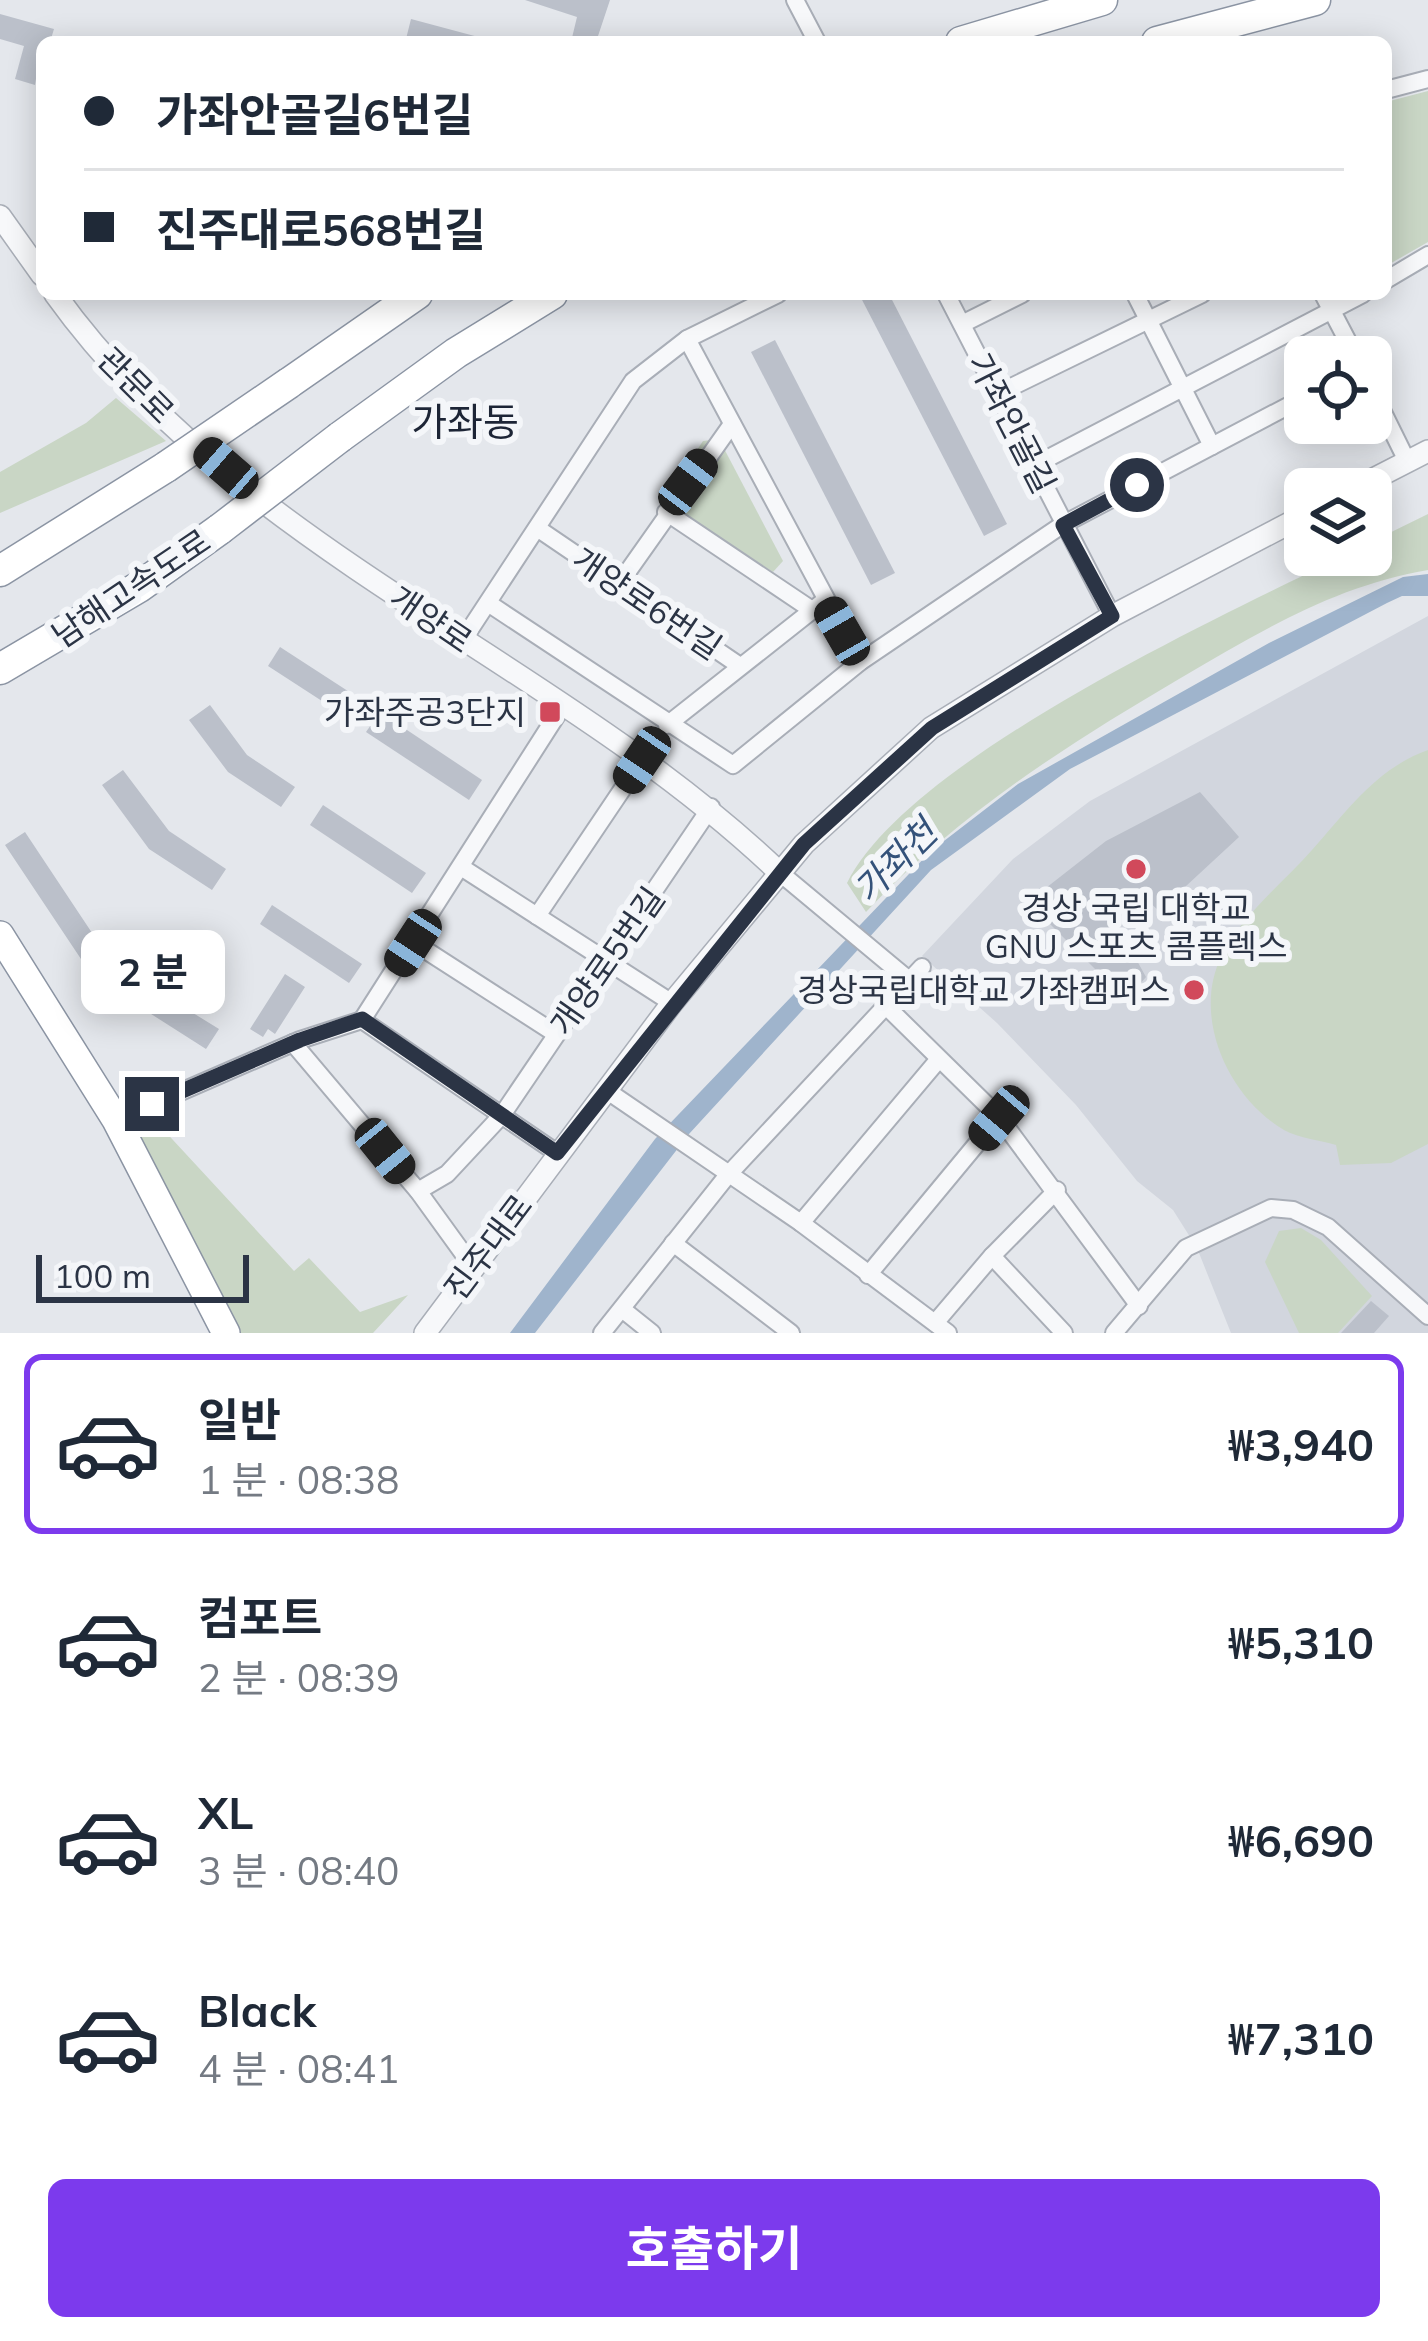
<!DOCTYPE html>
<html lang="ko">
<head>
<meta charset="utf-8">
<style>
	body { margin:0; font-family:Mulish,"Noto Sans KR",sans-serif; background:#f6f6f7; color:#1f2937; height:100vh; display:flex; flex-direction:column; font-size:45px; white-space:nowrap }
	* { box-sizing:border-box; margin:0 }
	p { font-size:39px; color:#747a83 }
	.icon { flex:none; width:66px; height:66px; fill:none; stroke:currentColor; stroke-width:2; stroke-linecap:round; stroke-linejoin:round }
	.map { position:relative; height:1333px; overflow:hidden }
	.details { display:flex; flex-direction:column; background:#fff; flex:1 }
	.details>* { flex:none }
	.top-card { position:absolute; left:36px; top:36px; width:1356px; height:264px; border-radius:18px; box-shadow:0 6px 30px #0003; display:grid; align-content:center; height:264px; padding:0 48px; background:#fff }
	.controls { position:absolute; left:1284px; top:336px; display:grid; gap:24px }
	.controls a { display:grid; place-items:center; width:108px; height:108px; border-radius:18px; background:#fff; box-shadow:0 6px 30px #0003; font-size:60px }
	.scale { position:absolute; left:36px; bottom:30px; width:213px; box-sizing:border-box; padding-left:12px; border:6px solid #2b3445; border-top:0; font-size:33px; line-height:42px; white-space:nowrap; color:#2b3445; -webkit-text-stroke:9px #f4f6f9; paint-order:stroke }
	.end { position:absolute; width:54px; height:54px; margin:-27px; border:15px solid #2b3445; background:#fff; box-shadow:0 0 0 6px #fff }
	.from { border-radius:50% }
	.bubble { position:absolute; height:84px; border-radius:18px; background:#fff; box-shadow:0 6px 30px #0003; font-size:39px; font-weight:700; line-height:84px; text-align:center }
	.car { position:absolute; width:36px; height:72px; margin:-36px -18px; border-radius:15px; box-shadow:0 0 9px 3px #0007; background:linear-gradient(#222 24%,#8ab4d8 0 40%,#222 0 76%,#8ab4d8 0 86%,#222 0) }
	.top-card b { display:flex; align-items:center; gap:42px; height:114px; font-size:45px }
	.top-card b+b { border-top:3px solid #e0e1e3 }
	.top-card i { width:30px; height:30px; background:#1f2937 }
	ul { padding:21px 0 0; list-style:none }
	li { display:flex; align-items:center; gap:36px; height:180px; margin:0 24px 18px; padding:0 24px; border:6px solid transparent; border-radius:18px }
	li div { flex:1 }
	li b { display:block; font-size:45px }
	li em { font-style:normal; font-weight:700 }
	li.current { border-color:#7c3aed }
	li>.icon { width:108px; height:108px; stroke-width:1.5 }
	.action { display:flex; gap:24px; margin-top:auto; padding:24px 48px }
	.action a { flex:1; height:138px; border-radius:18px; background:#7c3aed; color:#fff; font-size:48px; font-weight:700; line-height:138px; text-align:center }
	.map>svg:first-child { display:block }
	.built { fill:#d2d6de }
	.green { fill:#c9d6c5 }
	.water { fill:#9fb4cc }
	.building { fill:#bbc0ca }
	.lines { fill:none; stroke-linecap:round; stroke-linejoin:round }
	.minor-casing { stroke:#a9aeb7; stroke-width:20 }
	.tertiary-casing { stroke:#a9aeb7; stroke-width:24 }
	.trunk-casing { stroke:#8b94a3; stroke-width:30 }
	.motorway-casing { stroke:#8b94a3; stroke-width:33 }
	.minor { stroke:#f7f8fa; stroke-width:16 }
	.tertiary { stroke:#f7f8fa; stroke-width:21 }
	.trunk { stroke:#fff; stroke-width:27 }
	.motorway { stroke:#fff; stroke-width:30 }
	.motorway-bridge-casing { stroke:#8b94a3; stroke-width:33; stroke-linecap:butt }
	.motorway-bridge { stroke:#fff; stroke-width:30 }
	.route { stroke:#2b3445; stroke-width:15 }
	.poi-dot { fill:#d1495b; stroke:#f4f6f9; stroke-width:4.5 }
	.labels { text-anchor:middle; stroke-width:12; stroke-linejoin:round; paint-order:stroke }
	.street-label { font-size:33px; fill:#2b3445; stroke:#f4f6f9 }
	.poi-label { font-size:33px; fill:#2b3445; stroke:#f4f6f9; text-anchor:end }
	.water-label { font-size:36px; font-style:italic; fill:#34527a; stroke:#f4f6f9 }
	.quarter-label { font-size:39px; fill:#1d2536; stroke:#f4f6f9 }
</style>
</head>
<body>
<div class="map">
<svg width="1428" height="1333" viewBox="0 0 1428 1333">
	<rect width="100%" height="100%" fill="#e4e7ec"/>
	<path class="built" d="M1428 616V1333H1231L1197 1248 1173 1210 1137 1181 1076 1105 997 1023 922 956 1013 859 1090 801Z"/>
	<g class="green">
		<path d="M1428 91V242L1386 266V102Z"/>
		<path d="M116 398 166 441 0 513V472L86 423Z"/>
		<path d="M719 439 783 561 773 572 673 508 667 495 703 441Z"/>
		<path d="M1428 514V570C1334 586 1260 632 1179 679 1065 746 957 815 866 912L847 883C909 759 1218 618 1345 555H1371V542Z"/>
		<path d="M1428 750V1144L1391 1163 1340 1165 1336 1145C1320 1140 1298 1138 1284 1130 1228 1097 1191 1016 1222 955 1241 916 1283 883 1312 850 1347 811 1377 768 1428 750Z"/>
		<path d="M136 1100 294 1271 309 1258 360 1312 408 1295 373 1333H238L124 1115Z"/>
		<path d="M1301 1228 1321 1240 1372 1296 1338 1333H1299L1265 1262 1279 1231Z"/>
	</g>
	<path class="water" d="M1428 574V596H1402L1387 603 1070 769 931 870 689 1134 535 1333H510L655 1139 931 851 1018 784 1269 643 1403 577Z"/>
	<g class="building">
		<path d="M525 0H610L596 42H571L577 17Z"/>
		<path d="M0 14 54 29 50 42H42L35 85 15 79 24 46 0 39Z"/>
		<path d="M411 19 482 38 481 42 406 39Z"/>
		<path d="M859 294H889L1007 524 984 536Z"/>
		<path d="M775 340 895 573 871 585 751 352Z"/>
		<path d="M280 647 354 695 342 714 268 666Z"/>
		<path d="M210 705 247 755 295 787 281 807 228 772 189 720Z"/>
		<path d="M380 712 482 780 469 800 366 732Z"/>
		<path d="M123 770 169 831 226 869 212 890 149 849 102 785Z"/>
		<path d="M1200 792 1239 837 1159 911 1145 898 1115 921 1146 977 1126 1000 1028 902 1106 841Z"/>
		<path d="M323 805 426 873 412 893 310 825Z"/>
		<path d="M25 832 112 963 219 1029 206 1049 93 977 5 845Z"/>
		<path d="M272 905 362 964 349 983 260 924Z"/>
		<path d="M285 974 305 987 275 1034 268 1029 263 1037 250 1029Z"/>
		<path d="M1371 1301 1389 1316 1374 1333H1341Z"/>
	</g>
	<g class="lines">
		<g class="minor-casing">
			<g id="minor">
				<path d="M795 0 817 42"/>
				<path d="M1386 90 1428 79"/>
				<path d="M1386 280 1428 255"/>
				<path d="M946 294 1112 616"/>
				<path d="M1135 294 1212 446"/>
				<path d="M1323 294 1356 357"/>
				<path d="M962 324 1022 294"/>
				<path d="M687 339 860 662"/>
				<path d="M1371 388 1407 461"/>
				<path d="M997 394 1202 294"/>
				<path d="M1033 466 1363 294"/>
				<path d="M666 512 812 610"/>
				<path d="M537 528 740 666"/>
				<path d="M619 584 732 424"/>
				<path d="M488 603 733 765 860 662 1062 525 1305 397"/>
				<path d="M463 640 633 381 687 339 778 294"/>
				<path d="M667 725 824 601"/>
				<path d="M461 867 672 1003"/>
				<path d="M779 872 910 981"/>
				<path d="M537 916 642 760"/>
				<path d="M413 942 556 1034"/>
				<path d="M887 1007 999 1117 1139 1306"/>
				<path d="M362 1020 562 707"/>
				<path d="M362 1020 557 1153"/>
				<path d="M293 1043 418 1191 473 1267"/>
				<path d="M606 1090 801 1223 948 1333"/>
				<path d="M116 1120 300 1040 362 1020"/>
				<path d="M1057 1190 992 1256 1064 1333"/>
				<path d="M418 1191 447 1174 502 1115 711 807"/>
				<path d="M801 1223 939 1059"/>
				<path d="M673 1243 791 1333"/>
				<path d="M868 1275 999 1117"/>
				<path d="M622 1309 652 1333"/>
				<path d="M935 1323 992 1256"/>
				<path d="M602 1333 727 1176 922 967"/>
				<path d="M1114 1333 1186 1248 1271 1208 1293 1210 1328 1227 1428 1316"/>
			</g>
		</g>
		<g class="tertiary-casing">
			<g id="tertiary">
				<path d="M0 216 42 275"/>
				<path d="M55 294C239 551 556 659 779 872"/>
				<path d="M1354 489 1428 451"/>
				<path d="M425 1333 672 1003 804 844 931 728 1112 616 1305 515"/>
			</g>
		</g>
		<g class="trunk-casing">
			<path id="trunk" d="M0 935 116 1120 226 1333"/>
		</g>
		<g class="motorway-casing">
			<g id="motorway">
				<path d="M961 42 1102 0"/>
				<path d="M1157 42 1315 0"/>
				<path d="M289 383 417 294"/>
				<path d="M340 437 456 353 552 294"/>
				<path d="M0 571 166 467"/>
				<path d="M0 669 139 587 220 529"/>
			</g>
		</g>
		<use href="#minor" class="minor"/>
		<use href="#tertiary" class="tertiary"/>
		<use href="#trunk" class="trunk"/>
		<use href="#motorway" class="motorway"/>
		<g class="motorway-bridge-casing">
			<g id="motorway-bridge">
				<path d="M166 467 289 383"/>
				<path d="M220 529 340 437"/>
			</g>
		</g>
		<use href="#motorway-bridge" class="motorway-bridge"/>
	</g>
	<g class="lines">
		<path class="route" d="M152 1104 300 1040 362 1019 557 1153 804 844 932 728 1112 616 1063 525 1137 485"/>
	</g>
	<g class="poi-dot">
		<rect x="538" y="700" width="24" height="24" rx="6"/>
		<circle cx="1136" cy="869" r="12"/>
		<circle cx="1194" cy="990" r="12"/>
	</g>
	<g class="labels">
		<g class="street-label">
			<text transform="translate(136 385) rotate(45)" y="12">관문로</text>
			<text transform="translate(1012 423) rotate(63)" y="12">가좌안골길</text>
			<text transform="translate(131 588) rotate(-34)" y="12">남해고속도로</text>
			<text transform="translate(647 603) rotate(34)" y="12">개양로6번길</text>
			<text transform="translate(431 619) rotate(34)" y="12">개양로</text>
			<text transform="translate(607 961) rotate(-55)" y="12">개양로5번길</text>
			<text transform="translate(488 1247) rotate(-53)" y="12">진주대로</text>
		</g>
		<g class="poi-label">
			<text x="526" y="724">가좌주공3단지</text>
			<text x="1136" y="920" text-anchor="middle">경상 국립 대학교<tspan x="1136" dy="38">GNU 스포츠 콤플렉스</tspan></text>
			<text x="1170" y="1002">경상국립대학교 가좌캠퍼스</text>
		</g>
		<g class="water-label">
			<text transform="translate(895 861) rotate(-45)" y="13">가좌천</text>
		</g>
		<g class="quarter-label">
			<text x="465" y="436">가좌동</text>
		</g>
	</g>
</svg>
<div class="controls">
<a><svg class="icon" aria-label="locate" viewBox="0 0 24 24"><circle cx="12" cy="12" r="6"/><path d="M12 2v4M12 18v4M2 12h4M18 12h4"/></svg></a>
<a><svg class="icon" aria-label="layers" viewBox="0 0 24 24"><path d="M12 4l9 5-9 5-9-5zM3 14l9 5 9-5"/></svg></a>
</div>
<div class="scale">100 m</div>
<i class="end from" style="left:1137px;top:485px"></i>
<i class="end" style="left:152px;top:1104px"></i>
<div class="bubble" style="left:81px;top:930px;width:144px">2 분</div>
<i class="car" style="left:226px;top:468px;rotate:311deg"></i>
<i class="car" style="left:688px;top:482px;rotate:37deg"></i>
<i class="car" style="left:842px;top:631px;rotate:330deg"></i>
<i class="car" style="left:642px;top:760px;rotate:214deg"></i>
<i class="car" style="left:413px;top:943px;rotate:213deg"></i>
<i class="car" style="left:999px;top:1118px;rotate:220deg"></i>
<i class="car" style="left:385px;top:1151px;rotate:141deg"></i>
<div class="top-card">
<b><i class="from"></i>가좌안골길6번길</b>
<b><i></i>진주대로568번길</b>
</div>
</div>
<section class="details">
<ul>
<li class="current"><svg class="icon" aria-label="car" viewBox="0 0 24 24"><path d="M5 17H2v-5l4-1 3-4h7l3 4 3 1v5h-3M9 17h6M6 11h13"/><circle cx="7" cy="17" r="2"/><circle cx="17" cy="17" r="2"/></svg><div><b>일반</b><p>1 분 · 08:38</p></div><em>₩3,940</em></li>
<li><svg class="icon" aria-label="car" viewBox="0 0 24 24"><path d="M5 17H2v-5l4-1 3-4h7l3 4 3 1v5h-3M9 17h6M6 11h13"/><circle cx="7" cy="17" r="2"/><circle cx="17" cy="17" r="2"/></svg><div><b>컴포트</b><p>2 분 · 08:39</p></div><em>₩5,310</em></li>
<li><svg class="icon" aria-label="car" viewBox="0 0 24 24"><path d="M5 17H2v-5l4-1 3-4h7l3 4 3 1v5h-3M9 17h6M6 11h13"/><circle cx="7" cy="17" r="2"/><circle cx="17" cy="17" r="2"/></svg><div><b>XL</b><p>3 분 · 08:40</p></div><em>₩6,690</em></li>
<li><svg class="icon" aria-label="car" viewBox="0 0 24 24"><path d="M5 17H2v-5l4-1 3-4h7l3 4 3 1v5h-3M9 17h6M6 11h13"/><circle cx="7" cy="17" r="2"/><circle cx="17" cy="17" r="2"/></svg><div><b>Black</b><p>4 분 · 08:41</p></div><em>₩7,310</em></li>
</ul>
<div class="action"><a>호출하기</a></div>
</section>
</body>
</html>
